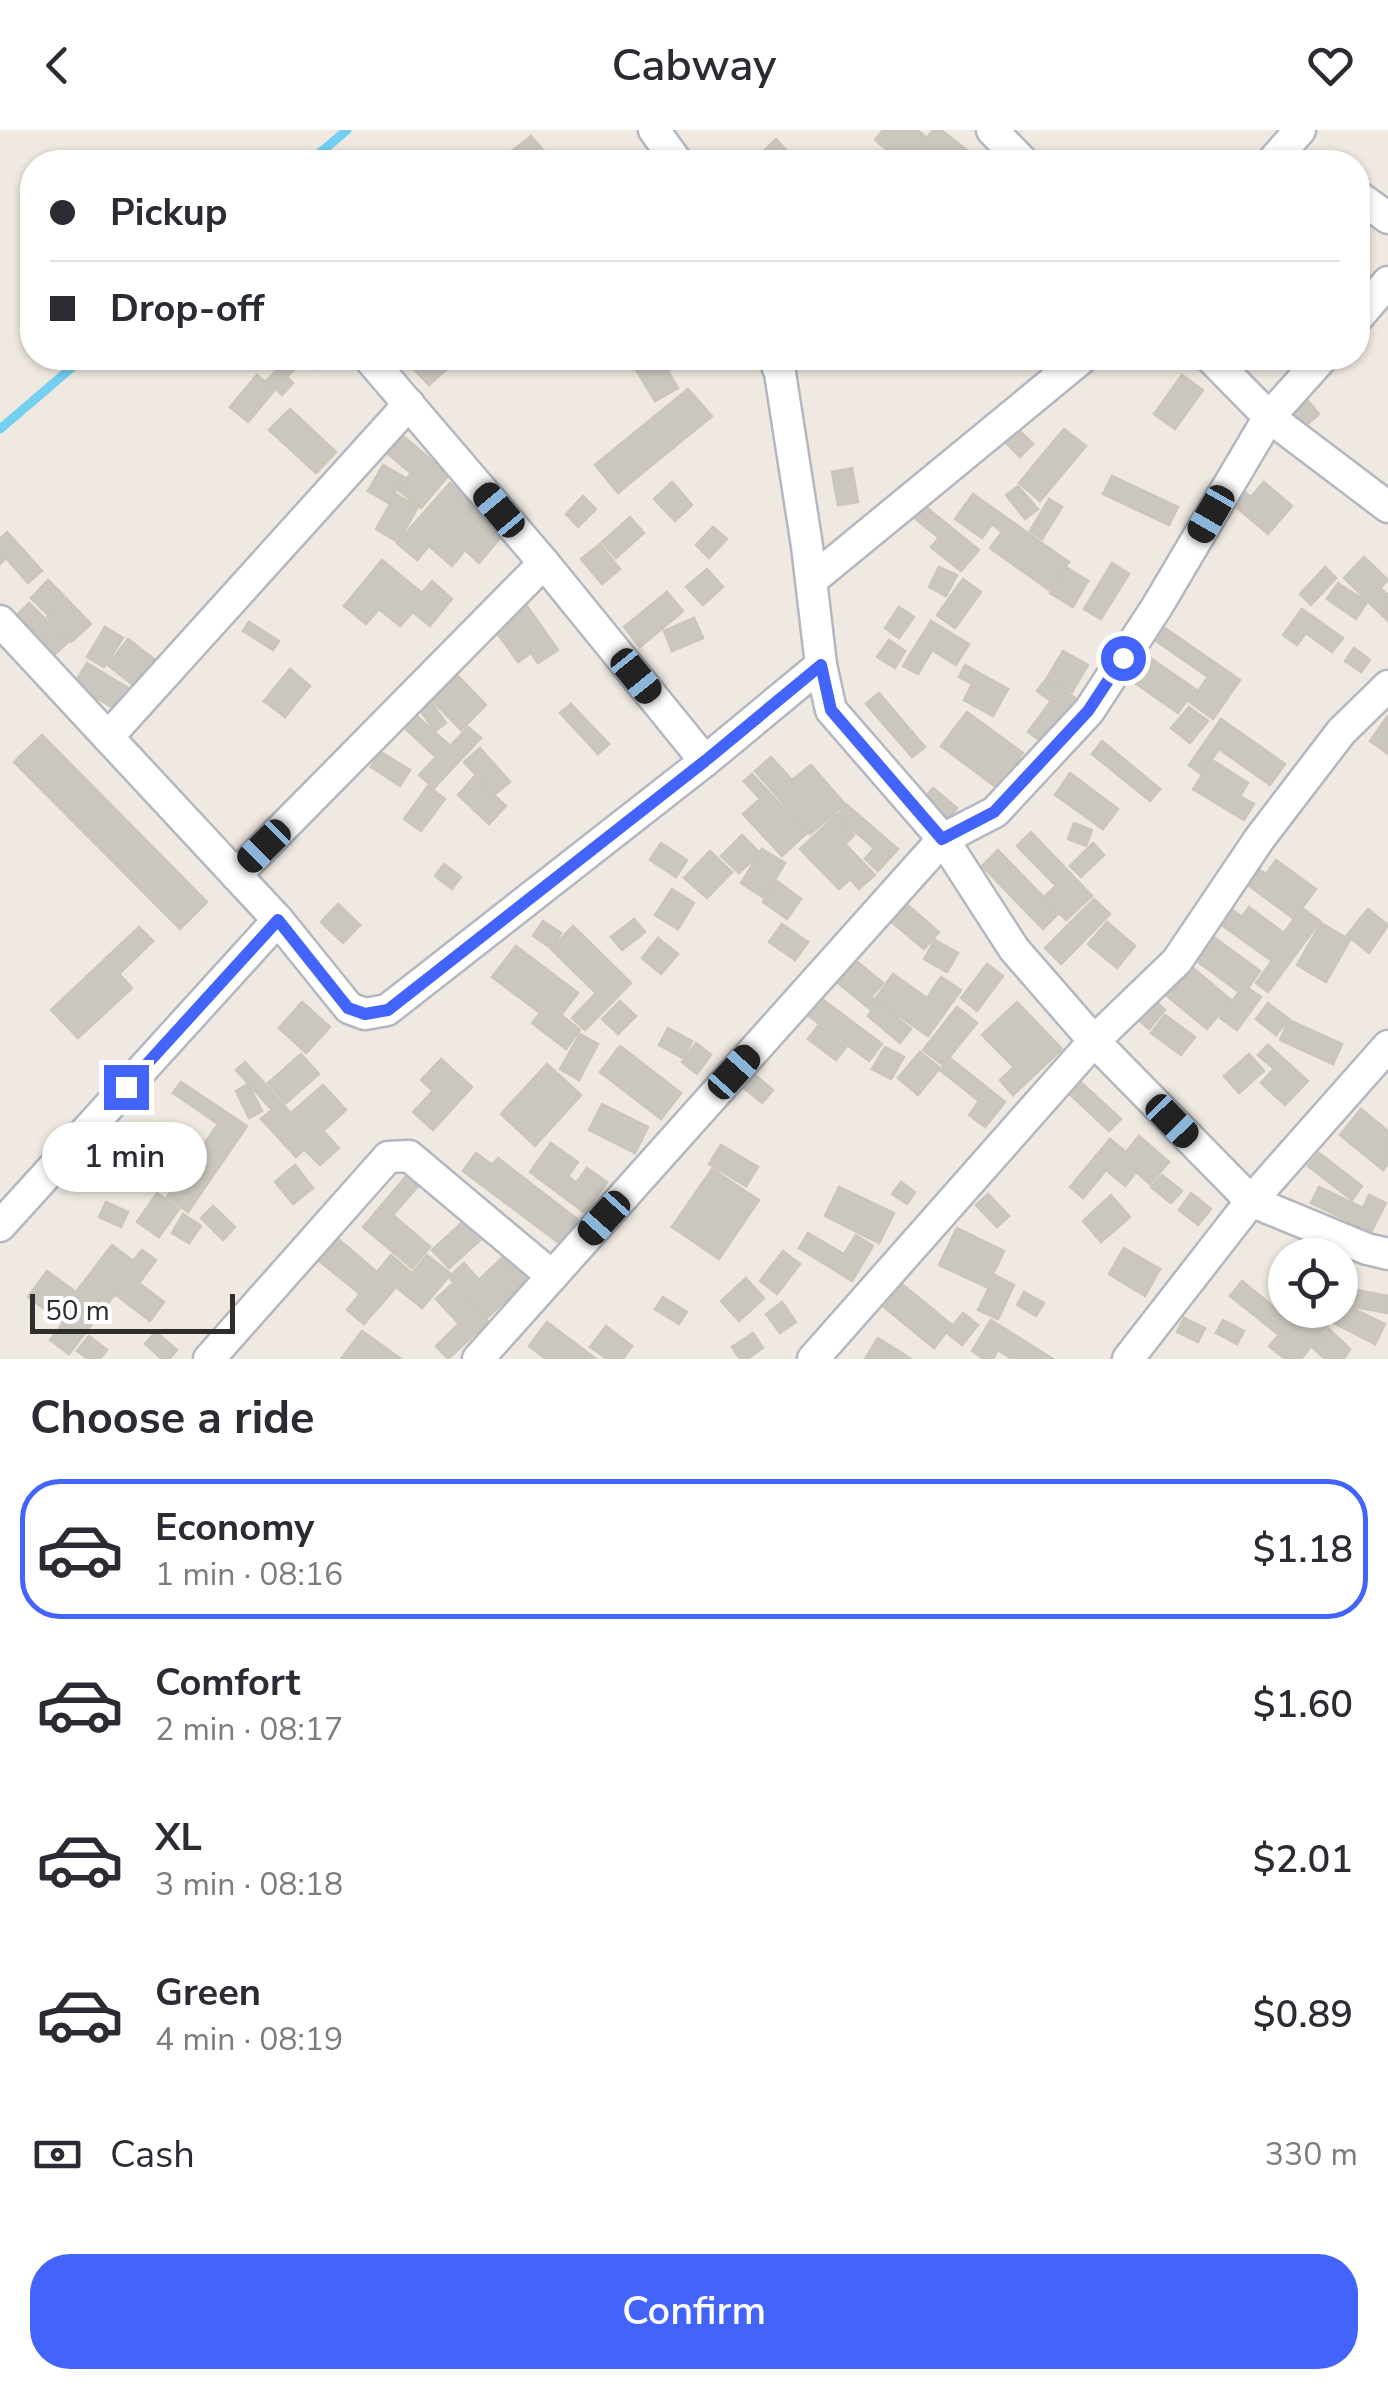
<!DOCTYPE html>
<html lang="en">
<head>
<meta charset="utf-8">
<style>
	body { margin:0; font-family:"Nunito Sans",sans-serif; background:#f7f7f7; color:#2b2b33; height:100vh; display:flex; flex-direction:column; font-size:38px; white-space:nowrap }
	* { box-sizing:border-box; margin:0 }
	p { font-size:32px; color:#7c7c81 }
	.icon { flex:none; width:55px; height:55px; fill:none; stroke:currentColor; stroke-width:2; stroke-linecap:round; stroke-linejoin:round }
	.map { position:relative; height:1229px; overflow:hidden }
	.drawer { display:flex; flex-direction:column; background:#fff; flex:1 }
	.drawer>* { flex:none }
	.top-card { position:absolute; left:20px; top:20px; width:1350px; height:220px; border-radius:40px; box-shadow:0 2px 8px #0004; display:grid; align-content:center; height:220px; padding:0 30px; background:#fff }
	.tools { position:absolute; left:1268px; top:1108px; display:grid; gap:20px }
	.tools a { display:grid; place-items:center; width:90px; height:90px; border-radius:50%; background:#fff; box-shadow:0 2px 8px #0004; font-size:50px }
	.scale { position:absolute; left:30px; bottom:25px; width:205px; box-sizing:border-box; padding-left:10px; border:5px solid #2e2e2e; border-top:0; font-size:28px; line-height:35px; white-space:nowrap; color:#2e2e2e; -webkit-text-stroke:8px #fff; paint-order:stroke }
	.end { position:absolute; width:45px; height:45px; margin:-22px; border:12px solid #4264fb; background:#fff; box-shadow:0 0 0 5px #fff }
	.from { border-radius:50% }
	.bubble { position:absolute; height:70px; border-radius:35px; background:#fff; box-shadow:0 2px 8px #0004; font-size:32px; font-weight:600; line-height:70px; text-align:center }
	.car { position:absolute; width:30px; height:60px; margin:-30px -15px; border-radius:12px; box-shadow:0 0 8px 2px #0007; background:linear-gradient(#222 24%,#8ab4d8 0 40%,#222 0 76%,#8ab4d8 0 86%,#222 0) }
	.top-card b { display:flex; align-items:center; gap:35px; height:95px; font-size:38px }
	.top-card b+b { border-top:2px solid #e1e1e2 }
	.top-card i { width:25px; height:25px; background:#2b2b33 }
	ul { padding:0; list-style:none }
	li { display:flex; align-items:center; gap:30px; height:140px; margin:0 20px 15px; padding:0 10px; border:5px solid transparent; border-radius:40px }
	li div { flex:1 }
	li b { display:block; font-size:38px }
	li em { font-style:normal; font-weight:600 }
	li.active { border-color:#4264fb }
	li>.icon { width:90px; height:90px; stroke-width:1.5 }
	h2 { padding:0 30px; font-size:45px; line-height:120px }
	.pay { display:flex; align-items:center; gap:25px; height:110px; padding:0 30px; font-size:38px }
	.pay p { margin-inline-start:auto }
	.action { display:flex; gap:20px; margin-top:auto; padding:20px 30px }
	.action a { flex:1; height:115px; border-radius:40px; background:#4264fb; color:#fff; font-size:40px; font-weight:600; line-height:115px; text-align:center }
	header { display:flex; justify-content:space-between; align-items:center; height:130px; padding:0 30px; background:#fff; font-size:45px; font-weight:600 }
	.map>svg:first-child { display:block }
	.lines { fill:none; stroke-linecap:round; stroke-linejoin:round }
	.stream { stroke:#75cff0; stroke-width:9 }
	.building { fill:#cbc7bf; stroke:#cbc5ba; stroke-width:2.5 }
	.minor-casing { stroke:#b4b7c1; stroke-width:35 }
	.minor { stroke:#fff; stroke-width:30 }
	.route { stroke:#4264fb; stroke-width:12 }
</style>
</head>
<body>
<header><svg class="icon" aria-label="back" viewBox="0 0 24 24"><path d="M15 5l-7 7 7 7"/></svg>Cabway<svg class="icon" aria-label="heart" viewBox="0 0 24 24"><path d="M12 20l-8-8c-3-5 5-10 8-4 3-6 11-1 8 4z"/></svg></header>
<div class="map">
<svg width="1388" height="1229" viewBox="0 0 1388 1229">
	<rect width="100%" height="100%" fill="#efe9e1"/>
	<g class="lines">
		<g class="stream">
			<path d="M309 32 347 0"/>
			<path d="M0 299 83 228"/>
		</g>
	</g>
	<g class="building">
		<path d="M883 0H917L927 8 933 0H941L982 32H902L875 10Z"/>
		<path d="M531 6 548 26 539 32H522L512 21Z"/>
		<path d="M776 9 788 22 777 32H761L757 28Z"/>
		<path d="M289 228H329L318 239 305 228 287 247 293 253 282 265 267 250Z"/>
		<path d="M403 228H459L429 255Z"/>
		<path d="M629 228H660L678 258 655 271Z"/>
		<path d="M257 245 275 260 248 292 230 277Z"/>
		<path d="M1182 245 1203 260 1175 299 1154 284Z"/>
		<path d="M688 259 712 286 618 363 595 335Z"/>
		<path d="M1305 267 1319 284 1303 298 1289 281Z"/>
		<path d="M290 279 336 322 316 343 269 300Z"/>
		<path d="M1012 293 1033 314 1020 327 999 306Z"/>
		<path d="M1064 299 1086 316 1040 371 1019 353Z"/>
		<path d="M403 306 449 345 421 378 397 359 411 343 388 324Z"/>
		<path d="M383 335 404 347 394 363 418 377 398 412 376 399 390 374 368 361Z"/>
		<path d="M852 338 858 372 838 375 832 342Z"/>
		<path d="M1112 346 1178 377 1169 395 1103 364Z"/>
		<path d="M672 352 692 375 675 391 654 369Z"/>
		<path d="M1264 352 1292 376 1268 404 1228 370 1239 357 1251 367Z"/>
		<path d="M450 353 506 401 479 433 465 420 452 436 429 416 417 430 397 413Z"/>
		<path d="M1018 356 1038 379 1025 389 1006 365Z"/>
		<path d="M973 364 1069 432 1049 460 990 418 1002 402 992 394 982 408 955 389Z"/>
		<path d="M583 366 596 379 578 397 566 384Z"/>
		<path d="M1049 369 1062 377 1042 409 1030 401Z"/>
		<path d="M921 373 979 420 961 441 931 417 939 408 911 385Z"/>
		<path d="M630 387 644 403 616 428 602 412Z"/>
		<path d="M713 397 727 409 709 428 696 415Z"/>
		<path d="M7 402 42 441 28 453 6 428 0 434V409Z"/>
		<path d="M600 414 620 439 602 454 581 429Z"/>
		<path d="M1364 427 1388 450 1380 458 1388 465V491L1344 448Z"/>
		<path d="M382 430 422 463 432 451 452 469 430 496 413 482 400 496 379 479 366 494 344 476Z"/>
		<path d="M1112 433 1129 444 1101 489 1084 479Z"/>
		<path d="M939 437 957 445 946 466 929 457Z"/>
		<path d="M1066 437 1088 451 1073 477 1050 463Z"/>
		<path d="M1325 437 1336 448 1311 475 1300 464Z"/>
		<path d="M707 439 723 457 703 475 686 457Z"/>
		<path d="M963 449 981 462 955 498 937 485Z"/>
		<path d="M48 450 64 466 47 484 31 468Z"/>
		<path d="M1338 453 1367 472 1356 489 1327 469Z"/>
		<path d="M667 462 683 481 640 517 624 497Z"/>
		<path d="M66 468 91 494 71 512 47 487Z"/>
		<path d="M522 469 558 520 538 533 531 523 518 532 489 492Z"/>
		<path d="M29 473 68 512 53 526 15 487Z"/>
		<path d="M899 477 914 487 899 508 885 498Z"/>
		<path d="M1302 479 1343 508 1332 522 1306 503 1297 515 1283 505Z"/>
		<path d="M694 488 703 508 672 521 664 501Z"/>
		<path d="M931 491 969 514 956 535 932 520 918 544 903 536Z"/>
		<path d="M249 492 279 511 273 520 243 501Z"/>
		<path d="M105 497 123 508 104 537 87 527Z"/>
		<path d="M1165 498 1240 550 1213 589 1187 570 1178 583 1132 551 1149 527 1198 561 1208 547 1156 511Z"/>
		<path d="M128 509 154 529 133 555 108 535Z"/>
		<path d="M889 510 905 521 895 538 877 527Z"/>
		<path d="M1354 518 1370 530 1361 542 1345 531Z"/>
		<path d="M1063 521 1088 535 1072 562 1047 548Z"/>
		<path d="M87 533 138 564 125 585 74 554Z"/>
		<path d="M965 535 1008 559 993 586 964 570 972 554 959 547Z"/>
		<path d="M290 539 310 556 285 587 264 571Z"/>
		<path d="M457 545 486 575 461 600 432 570Z"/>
		<path d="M1047 548 1078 570 1045 614 1028 602 1051 571 1037 561Z"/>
		<path d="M879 563 925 617 912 627 866 574Z"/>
		<path d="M431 572 446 593 435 601 420 580Z"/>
		<path d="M571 574 609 614 598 624 560 583Z"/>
		<path d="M1189 577 1208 591 1190 613 1171 598Z"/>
		<path d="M409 579 450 616 468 597 481 608 434 658 419 645 436 627 397 591Z"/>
		<path d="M967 582 1023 623 997 658 941 616Z"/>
		<path d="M1387 587 1388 588V624L1370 611Z"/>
		<path d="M1221 589 1285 634 1270 655 1219 619 1201 644 1189 635Z"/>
		<path d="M42 605 207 772 180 799 14 632Z"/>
		<path d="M1102 611 1160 659 1150 671 1092 624Z"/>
		<path d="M480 618 510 652 494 665 464 632Z"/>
		<path d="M381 622 410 640 400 656 371 637Z"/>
		<path d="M771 627 792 650 811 635 845 674 810 704 755 641Z"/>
		<path d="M1212 630 1248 653 1240 666 1254 674 1244 690 1193 659Z"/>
		<path d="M1070 643 1118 679 1103 699 1055 665Z"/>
		<path d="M752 644 807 703 782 726 743 684 760 669 744 651Z"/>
		<path d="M474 647 506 676 489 694 458 665Z"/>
		<path d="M428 656 445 669 421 701 404 689Z"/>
		<path d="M933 658 957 678 945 694 920 673Z"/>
		<path d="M847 675 898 719 878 741 865 729 874 718 837 686Z"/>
		<path d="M836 685 854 705 845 714 875 745 859 759 850 749 839 759 800 719Z"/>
		<path d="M1074 693 1092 700 1086 716 1068 709Z"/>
		<path d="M1031 702 1092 766 1066 790 1044 767 1056 756 1017 716Z"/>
		<path d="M742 705 760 723 739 743 721 726Z"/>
		<path d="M661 713 687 730 676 747 650 730Z"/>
		<path d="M1093 713 1104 725 1081 747 1070 736Z"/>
		<path d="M762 719 785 733 764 768 741 753Z"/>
		<path d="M998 720 1059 783 1043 799 982 736Z"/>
		<path d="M710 721 732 742 707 768 684 748Z"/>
		<path d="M1276 730 1316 759 1302 778 1320 791 1268 862 1256 853 1272 831 1209 786 1220 771 1242 787 1249 777 1284 803 1294 789 1244 752 1255 737 1266 744Z"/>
		<path d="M444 734 461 747 452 759 435 746Z"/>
		<path d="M777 751 801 769 787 789 763 772Z"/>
		<path d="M672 759 694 773 678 799 655 785Z"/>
		<path d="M1094 769 1110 784 1061 834 1045 818Z"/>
		<path d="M903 771 939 802 924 819 888 789Z"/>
		<path d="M338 774 360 795 343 813 321 792Z"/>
		<path d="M1368 779 1388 795 1369 823 1347 805Z"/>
		<path d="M634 789 645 802 622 820 611 807Z"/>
		<path d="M543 791 561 803 551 818 533 806Z"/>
		<path d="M1107 792 1135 816 1117 838 1088 814Z"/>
		<path d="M1321 793 1350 810 1326 852 1297 835Z"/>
		<path d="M782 794 808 812 795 830 769 812Z"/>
		<path d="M573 796 631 853 585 900 572 888 596 863 551 819Z"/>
		<path d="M139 797 153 811 119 844 132 858 78 908 51 880Z"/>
		<path d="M1200 797 1260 841 1248 858 1261 867 1237 900 1220 888 1239 862 1183 821Z"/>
		<path d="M658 808 678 824 661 844 642 828Z"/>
		<path d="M935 810 958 823 947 842 924 829Z"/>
		<path d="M516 816 578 863 561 885 580 900 566 919 532 893 540 883 492 847Z"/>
		<path d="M1180 827 1231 870 1207 899 1155 856Z"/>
		<path d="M855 830 883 853 871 867 911 899 900 913 868 886 872 881 837 852Z"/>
		<path d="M987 834 1003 846 977 881 961 868Z"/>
		<path d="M893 844 927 868 941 847 961 860 928 906 875 869Z"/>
		<path d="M1148 864 1165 880 1149 899 1131 883Z"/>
		<path d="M822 869 882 914 869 931 809 886Z"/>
		<path d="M620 871 636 886 618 904 602 889Z"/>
		<path d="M302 872 330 897 306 923 279 898Z"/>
		<path d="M1017 872 1062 919 1013 965 1000 950 1014 937 982 905Z"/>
		<path d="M1268 873 1289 889 1276 905 1256 889Z"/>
		<path d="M957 877 977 893 943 935 923 920Z"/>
		<path d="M1165 885 1195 907 1181 925 1151 903Z"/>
		<path d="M1289 890 1342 914 1333 934 1280 910Z"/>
		<path d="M818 896 846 917 836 930 808 909Z"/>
		<path d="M668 898 692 911 683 928 659 915Z"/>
		<path d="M580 904 598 914 579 950 560 939Z"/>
		<path d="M696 913 711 925 697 944 682 932Z"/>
		<path d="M1268 915 1308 951 1285 975 1261 953 1274 939 1258 925Z"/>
		<path d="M620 916 681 963 661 989 600 942Z"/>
		<path d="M885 917 904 927 891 949 872 939Z"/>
		<path d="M920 922 940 938 918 965 898 948Z"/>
		<path d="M301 924 319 944 286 973 268 953Z"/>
		<path d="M1249 924 1264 941 1239 963 1224 946Z"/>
		<path d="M950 928 1005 972 985 997 969 985 979 971 940 940Z"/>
		<path d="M441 929 472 957 433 1000 413 982 433 961 421 950Z"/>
		<path d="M245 932 291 983 323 955 346 980 323 1001 339 1018 320 1035 304 1019 296 1027 261 989 272 980 236 940Z"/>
		<path d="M547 934 581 965 535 1016 501 984Z"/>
		<path d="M749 940 773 960 762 973 738 953Z"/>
		<path d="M1074 946 1121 989 1109 1001 1063 958Z"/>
		<path d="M181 952 247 996 188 1082 167 1067 218 994 173 963Z"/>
		<path d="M248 954 262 981 249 988 236 961Z"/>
		<path d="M602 974 648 997 635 1023 589 1000Z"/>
		<path d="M1361 979 1388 1001V1034L1383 1040 1340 1005Z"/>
		<path d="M1139 1006 1169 1032 1150 1054 1136 1042 1125 1056 1106 1040 1083 1068 1070 1057 1110 1009 1126 1022Z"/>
		<path d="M172 1012 194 1025 186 1039 164 1026Z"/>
		<path d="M551 1013 578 1032 568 1046 576 1053 587 1038 607 1052 585 1083 530 1042Z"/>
		<path d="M721 1015 758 1037 746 1056 709 1034Z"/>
		<path d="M476 1023 492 1035 498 1028 577 1089 559 1113 463 1041Z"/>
		<path d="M1319 1023 1362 1056 1352 1070 1308 1036Z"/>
		<path d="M295 1035 313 1058 293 1074 275 1052Z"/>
		<path d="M712 1039 759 1070 719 1129 672 1097Z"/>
		<path d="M408 1044 420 1054 393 1085 430 1117 412 1138 363 1097Z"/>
		<path d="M1162 1045 1182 1061 1171 1073 1151 1057Z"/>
		<path d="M901 1052 915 1062 907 1074 892 1064Z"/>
		<path d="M839 1057 894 1083 879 1113 825 1086Z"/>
		<path d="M1319 1057 1363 1078 1369 1065 1386 1073 1371 1102 1311 1073Z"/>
		<path d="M157 1063 179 1079 159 1107 137 1092Z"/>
		<path d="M1191 1063 1211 1079 1198 1095 1179 1080Z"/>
		<path d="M988 1064 1009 1086 997 1097 976 1075Z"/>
		<path d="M1111 1065 1130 1087 1101 1112 1083 1091Z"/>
		<path d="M106 1072 128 1082 121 1097 99 1087Z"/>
		<path d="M213 1076 235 1097 223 1110 201 1088Z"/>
		<path d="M183 1084 201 1096 189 1113 172 1103Z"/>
		<path d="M468 1087 485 1106 449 1138 432 1120Z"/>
		<path d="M957 1098 1004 1121 993 1144 1014 1155 998 1189 978 1180 989 1158 939 1135Z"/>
		<path d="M808 1103 844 1124 856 1105 873 1116 852 1151 799 1118Z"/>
		<path d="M337 1108 377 1142 391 1125 412 1143 427 1125 451 1144 422 1178 396 1157 364 1194 347 1180 360 1164 318 1130Z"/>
		<path d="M112 1115 133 1131 142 1120 156 1130 139 1153 164 1172 150 1191 115 1164 69 1224 50 1210 63 1193 28 1167 47 1141 76 1162Z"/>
		<path d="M1124 1118 1160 1139 1145 1166 1109 1144Z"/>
		<path d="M783 1121 800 1134 777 1164 760 1151Z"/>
		<path d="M508 1122 531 1146 487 1188 449 1147 464 1133 479 1150Z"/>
		<path d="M746 1148 764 1168 739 1191 721 1171Z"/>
		<path d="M1242 1151 1299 1198 1312 1182 1328 1195 1301 1229H1285L1269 1216 1279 1205 1230 1166Z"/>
		<path d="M452 1154 488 1192 448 1229 436 1216 459 1194 436 1169Z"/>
		<path d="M903 1155 952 1195 934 1218 884 1177Z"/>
		<path d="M1351 1159 1388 1166V1183L1348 1176Z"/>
		<path d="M1024 1162 1044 1173 1036 1186 1017 1175Z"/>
		<path d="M663 1167 687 1182 679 1194 655 1179Z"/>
		<path d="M782 1172 796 1192 780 1203 766 1184Z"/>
		<path d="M1340 1172 1385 1194 1375 1214 1330 1191 1336 1180H1340Z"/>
		<path d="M963 1183 978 1195 962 1215 947 1203Z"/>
		<path d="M1184 1188 1205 1198 1198 1212 1177 1202Z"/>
		<path d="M991 1190 1053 1229H1012L998 1220 993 1229H984L972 1221Z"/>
		<path d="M1223 1190 1244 1201 1237 1214 1216 1203Z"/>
		<path d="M547 1192 596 1229H546L529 1216Z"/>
		<path d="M606 1196 632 1216 623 1229H607L590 1217Z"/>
		<path d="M1329 1199 1350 1219 1344 1229H1325L1312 1217Z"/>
		<path d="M362 1201 401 1229H341Z"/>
		<path d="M156 1202 177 1220 169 1229H162L145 1214Z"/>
		<path d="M753 1203 763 1218 747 1229H740L732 1217Z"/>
		<path d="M89 1206 107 1220 100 1229H88L77 1221Z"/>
		<path d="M878 1208 911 1229H865Z"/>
	</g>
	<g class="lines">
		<g class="minor-casing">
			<g id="minor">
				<path d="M654 0 677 32"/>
				<path d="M992 0 1023 32"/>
				<path d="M1272 32 1300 0"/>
				<path d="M1358 66 1388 88"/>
				<path d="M1358 187 1388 152"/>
				<path d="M369 228 544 433 705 631"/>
				<path d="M774 228 780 243 807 416 821 535 831 580 943 709 1014 819 1094 911 1251 1071 1367 1119 1388 1124"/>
				<path d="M1211 228 1269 287 1388 377"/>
				<path d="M812 450 1082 228"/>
				<path d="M0 491 278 790 349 878 365 884 387 880 705 631 821 535"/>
				<path d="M108 607 409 274"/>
				<path d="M236 745 544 433"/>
				<path d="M0 1096 278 790"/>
				<path d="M209 1229 388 1027 409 1026 552 1146"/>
				<path d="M478 1229 943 709 995 682 1089 581 1158 475 1269 287 1322 228"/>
				<path d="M813 1229 1094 911 1177 831 1260 708 1341 602 1388 556"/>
				<path d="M1128 1229 1251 1071 1388 916"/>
			</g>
		</g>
		<use href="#minor" class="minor"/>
	</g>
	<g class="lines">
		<path class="route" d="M126 957 278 790 348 878 365 884 388 880 705 631 821 535 831 580 942 709 994 682 1088 581 1123 528"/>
	</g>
</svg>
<div class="tools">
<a><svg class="icon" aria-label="locate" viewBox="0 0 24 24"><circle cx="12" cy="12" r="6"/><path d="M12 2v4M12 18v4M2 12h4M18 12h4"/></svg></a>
</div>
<div class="scale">50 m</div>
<i class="end from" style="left:1123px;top:528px"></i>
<i class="end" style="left:126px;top:957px"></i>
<div class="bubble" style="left:42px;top:992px;width:165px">1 min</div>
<i class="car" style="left:499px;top:380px;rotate:320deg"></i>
<i class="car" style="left:1211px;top:384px;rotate:210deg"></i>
<i class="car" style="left:636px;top:546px;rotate:141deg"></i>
<i class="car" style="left:264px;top:716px;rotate:225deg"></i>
<i class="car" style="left:734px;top:942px;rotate:42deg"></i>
<i class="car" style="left:1172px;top:991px;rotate:136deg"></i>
<i class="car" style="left:604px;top:1088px;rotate:222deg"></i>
<div class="top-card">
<b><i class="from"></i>Pickup</b>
<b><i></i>Drop-off</b>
</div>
</div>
<section class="drawer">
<h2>Choose a ride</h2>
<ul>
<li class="active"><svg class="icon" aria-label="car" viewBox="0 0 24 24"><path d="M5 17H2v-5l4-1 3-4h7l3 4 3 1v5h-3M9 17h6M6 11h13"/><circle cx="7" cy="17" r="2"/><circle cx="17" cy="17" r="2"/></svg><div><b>Economy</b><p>1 min · 08:16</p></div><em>$1.18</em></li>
<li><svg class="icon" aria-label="car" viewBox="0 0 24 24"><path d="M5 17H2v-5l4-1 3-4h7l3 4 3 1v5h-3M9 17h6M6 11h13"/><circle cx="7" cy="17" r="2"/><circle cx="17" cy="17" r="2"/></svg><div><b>Comfort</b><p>2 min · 08:17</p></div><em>$1.60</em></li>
<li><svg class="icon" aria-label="car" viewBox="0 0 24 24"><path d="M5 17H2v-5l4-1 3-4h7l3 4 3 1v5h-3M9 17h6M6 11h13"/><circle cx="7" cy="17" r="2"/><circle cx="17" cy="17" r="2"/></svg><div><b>XL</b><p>3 min · 08:18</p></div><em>$2.01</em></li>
<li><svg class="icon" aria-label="car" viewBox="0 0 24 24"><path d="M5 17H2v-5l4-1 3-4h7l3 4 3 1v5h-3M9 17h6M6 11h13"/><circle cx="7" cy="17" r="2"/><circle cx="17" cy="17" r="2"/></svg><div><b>Green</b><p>4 min · 08:19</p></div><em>$0.89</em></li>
</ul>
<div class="pay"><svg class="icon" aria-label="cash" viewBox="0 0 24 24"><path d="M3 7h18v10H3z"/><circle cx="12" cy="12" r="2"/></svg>Cash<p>330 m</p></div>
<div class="action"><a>Confirm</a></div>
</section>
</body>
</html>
